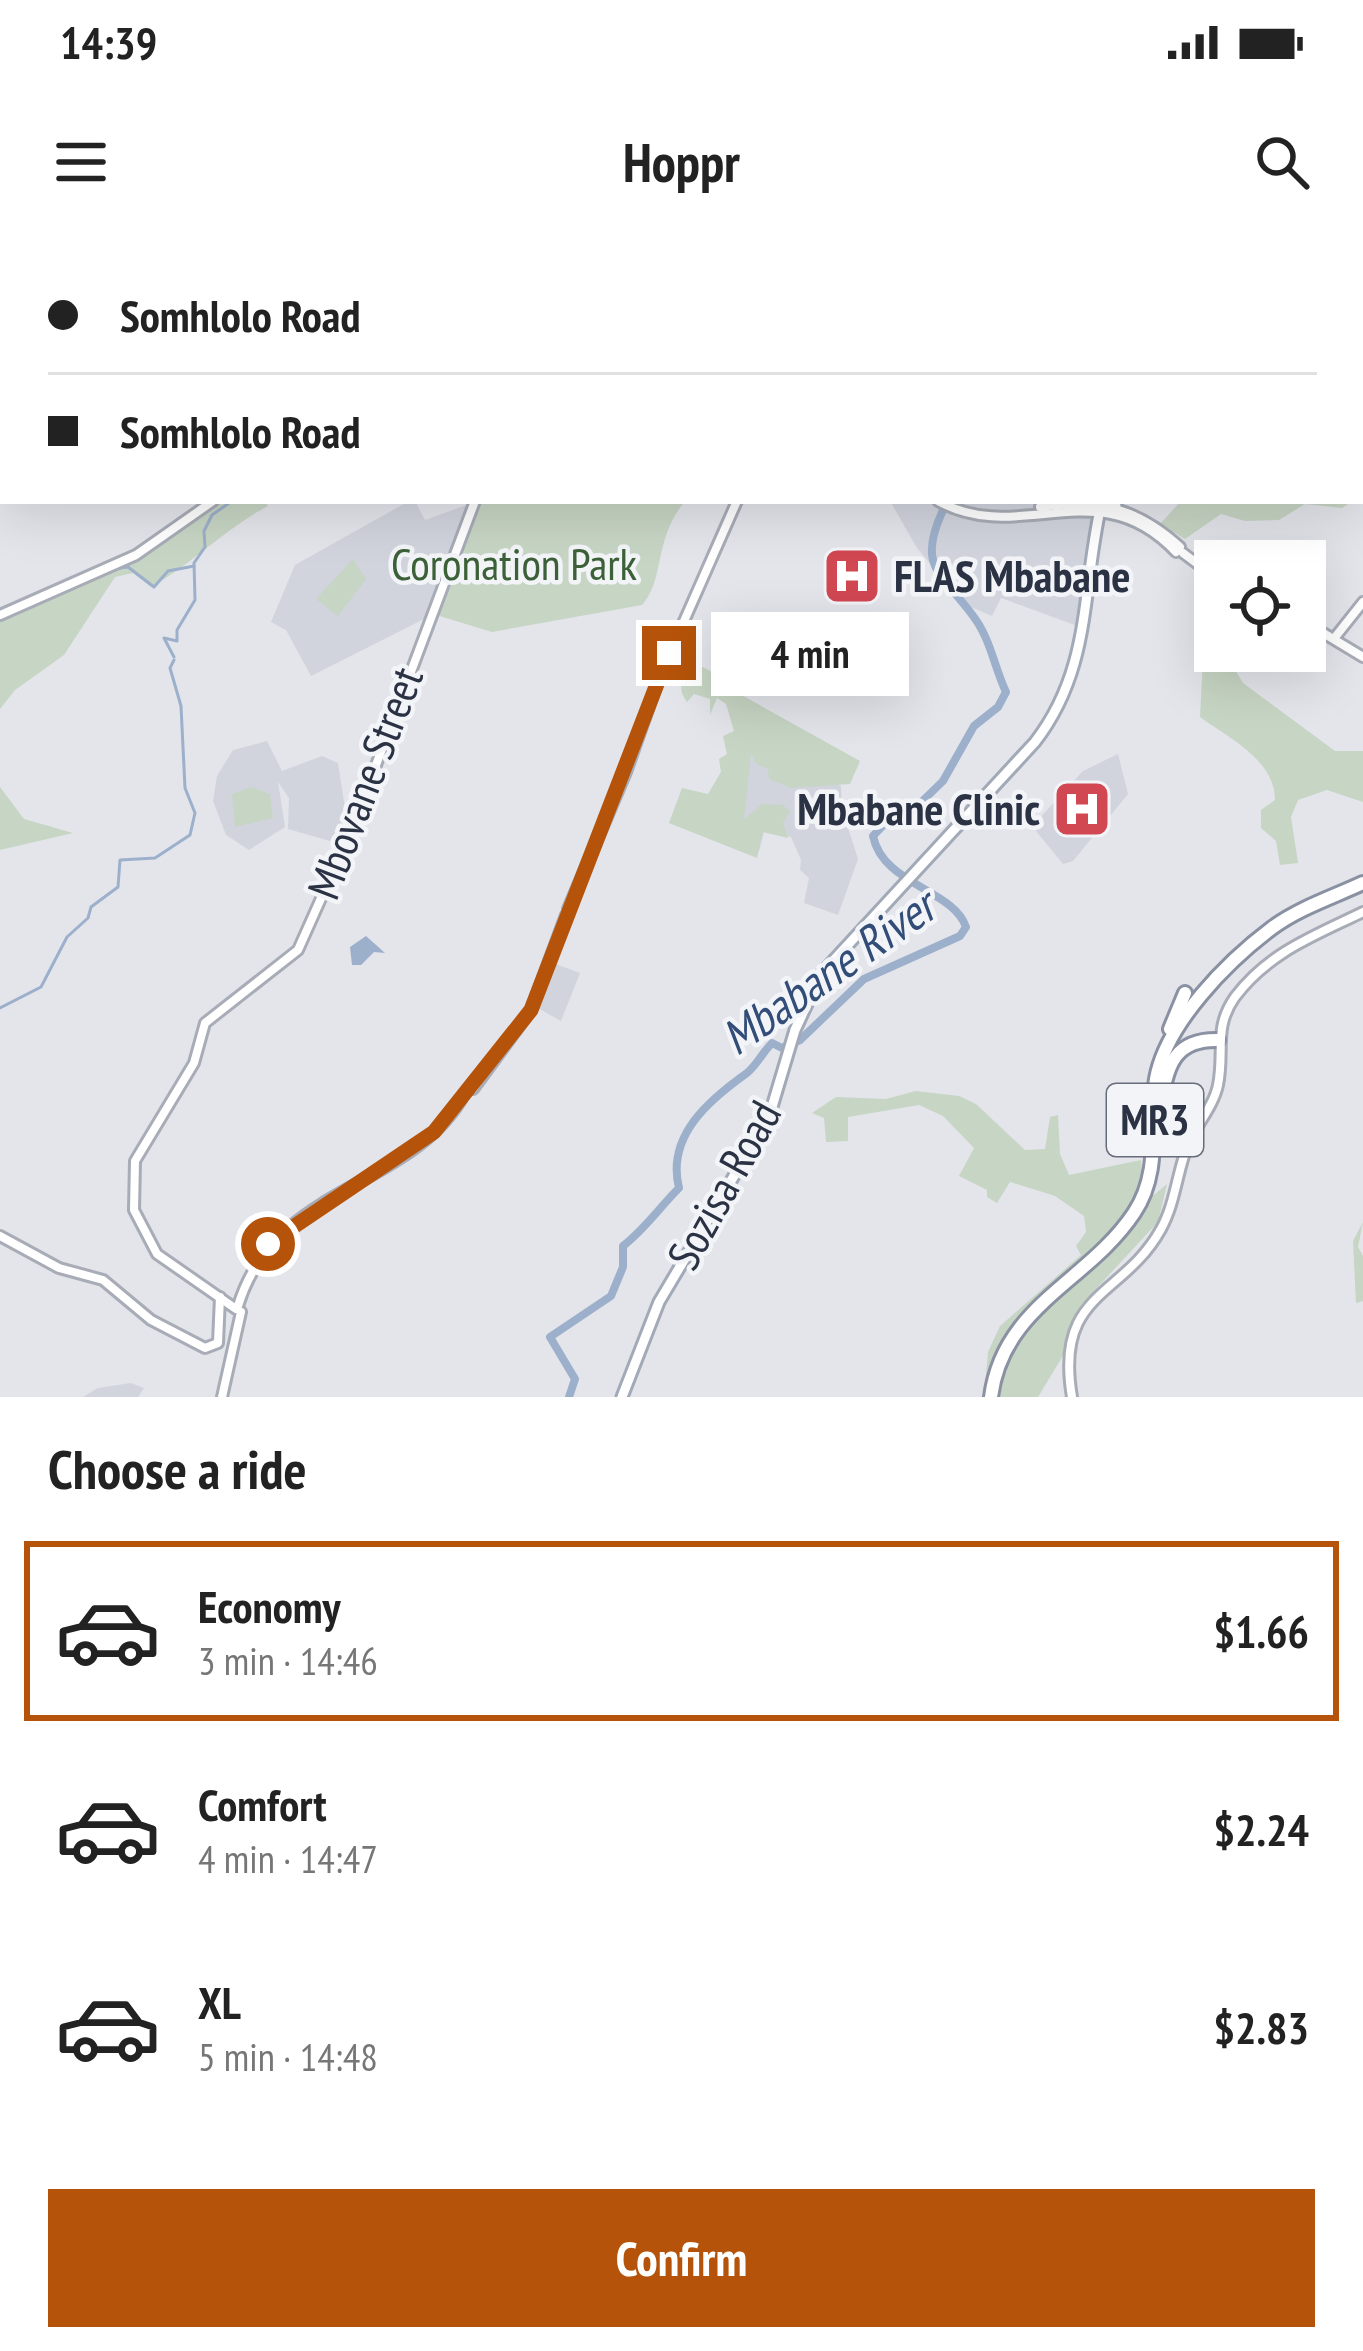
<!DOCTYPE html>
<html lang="en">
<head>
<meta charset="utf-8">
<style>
	body { margin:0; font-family:"PT Sans Narrow",sans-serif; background:#f6f6f6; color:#222; height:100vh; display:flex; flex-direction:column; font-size:45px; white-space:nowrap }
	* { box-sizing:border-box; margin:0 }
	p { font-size:39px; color:#767676 }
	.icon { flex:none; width:66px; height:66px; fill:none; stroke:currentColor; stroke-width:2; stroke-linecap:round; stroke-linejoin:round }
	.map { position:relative; height:1157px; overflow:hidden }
	.drawer { display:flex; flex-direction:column; background:#fff; flex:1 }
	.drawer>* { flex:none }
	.banner { position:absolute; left:0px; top:0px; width:1365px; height:264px; box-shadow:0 12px 48px #0002; display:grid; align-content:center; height:264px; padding:0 48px; background:#fff }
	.controls { position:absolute; left:1194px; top:300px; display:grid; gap:24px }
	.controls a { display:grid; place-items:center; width:132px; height:132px; border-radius:0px; background:#fff; box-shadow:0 12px 48px #0002; font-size:60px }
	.end { position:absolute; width:54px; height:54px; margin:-27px; border:15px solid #b45309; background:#fff; box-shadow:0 0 0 6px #fff }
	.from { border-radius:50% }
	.bubble { position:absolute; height:84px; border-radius:0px; background:#fff; box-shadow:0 12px 48px #0002; font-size:39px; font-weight:800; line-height:84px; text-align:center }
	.banner b { display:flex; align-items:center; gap:42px; height:114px; font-size:45px }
	.banner b+b { border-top:3px solid #e0e0e0 }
	.banner i { width:30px; height:30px; background:#222 }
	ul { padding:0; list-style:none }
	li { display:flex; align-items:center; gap:36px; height:180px; margin:0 24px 18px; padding:0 24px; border:6px solid transparent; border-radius:0px }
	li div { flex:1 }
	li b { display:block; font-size:45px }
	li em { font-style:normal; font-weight:800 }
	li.selected { border-color:#b45309 }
	li>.icon { width:108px; height:108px; stroke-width:1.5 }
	h2 { padding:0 48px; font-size:54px; line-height:144px }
	.cta { display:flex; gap:24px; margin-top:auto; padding:24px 48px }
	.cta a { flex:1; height:138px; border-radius:0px; background:#b45309; color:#fff; font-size:48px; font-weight:800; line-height:138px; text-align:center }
	.status { display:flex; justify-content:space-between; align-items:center; height:84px; padding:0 60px; background:#fff; direction:ltr }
	.status svg { height:33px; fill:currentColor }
	header { display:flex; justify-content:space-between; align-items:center; height:156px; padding:0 48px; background:#fff; font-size:54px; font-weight:800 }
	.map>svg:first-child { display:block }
	.built { fill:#d1d4dd }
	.green { fill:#c7d5c4 }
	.water { fill:#9db0cb }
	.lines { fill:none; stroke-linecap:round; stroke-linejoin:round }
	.stream { stroke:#9db0cb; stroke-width:3 }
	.river { stroke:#9db0cb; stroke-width:8 }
	.secondary-casing { stroke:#a8acb6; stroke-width:14 }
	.primary-casing { stroke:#a2a9b7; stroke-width:15 }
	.highway-casing { stroke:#8a91a2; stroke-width:18 }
	.secondary { stroke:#fff; stroke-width:8 }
	.primary { stroke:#fff; stroke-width:9 }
	.highway { stroke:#fff; stroke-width:12 }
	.route { stroke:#b45309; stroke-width:15 }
	.labels { text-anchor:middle; stroke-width:9; stroke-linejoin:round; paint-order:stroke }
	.shield { fill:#f2f4f8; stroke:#666c7a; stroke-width:3 }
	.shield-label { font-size:42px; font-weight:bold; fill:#2a3244 }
	.park-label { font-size:45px; fill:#3c6037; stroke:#f2f4f8 }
	.poi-label { font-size:45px; font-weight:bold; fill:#2a3244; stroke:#f2f4f8; text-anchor:start }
	.street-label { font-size:45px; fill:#2a3244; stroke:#f2f4f8 }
	.water-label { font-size:48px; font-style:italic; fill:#334d79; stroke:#f2f4f8 }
</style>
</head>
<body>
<div class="status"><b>14:39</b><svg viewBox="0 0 49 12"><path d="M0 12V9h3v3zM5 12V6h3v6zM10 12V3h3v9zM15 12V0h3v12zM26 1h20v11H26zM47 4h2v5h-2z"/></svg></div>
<header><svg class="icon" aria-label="menu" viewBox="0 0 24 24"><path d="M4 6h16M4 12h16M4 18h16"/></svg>Hoppr<svg class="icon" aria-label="search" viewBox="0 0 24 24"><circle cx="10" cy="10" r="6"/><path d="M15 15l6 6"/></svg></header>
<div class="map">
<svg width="1363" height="1157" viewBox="0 0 1363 1157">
	<rect width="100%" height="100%" fill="#e3e5eb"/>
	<g class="built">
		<path d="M409 261H415L425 280 475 262 426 378 311 436 286 390 271 382 295 325Z"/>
		<path d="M890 261H1102L1083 388 1001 358 992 376 964 364 917 308Z"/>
		<path d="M732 499 841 546 842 569 858 619 838 675 804 663 809 638 800 630 801 620 791 597 764 592 759 611 701 592Z"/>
		<path d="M267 501 282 531 322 516 338 523 346 575 337 603 288 589 289 558 278 542 285 587 249 610 226 595 213 561 217 536 233 510Z"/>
		<path d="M1118 514 1128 554 1073 621 1063 624 1036 591V582L1083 531Z"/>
		<path d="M553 723 580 733 561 781 536 767Z"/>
		<path d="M131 1143 144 1148 138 1157H83L98 1148Z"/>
	</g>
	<g class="green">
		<path d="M217 261H265L268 266C226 288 192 324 151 347L133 333 115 337 64 415 15 450 0 469V375L146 316Z"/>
		<path d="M472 261H685C653 300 665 340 642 365L492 392 433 374Z"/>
		<path d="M1181 261H1353L1342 268 1305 264 1279 280 1245 281 1221 274 1185 299 1160 284Z"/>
		<path d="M353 319 366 339 338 376 316 359Z"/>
		<path d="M1203 419 1234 428 1243 443 1335 511H1363V562L1327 550 1298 560 1291 577 1298 623 1280 625 1276 601 1261 588V570L1275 560C1275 520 1229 498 1200 477Z"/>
		<path d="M693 422 722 437 720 443 860 521 850 544 791 548 769 539 768 529 755 523 751 513 744 579 762 564 783 565 790 572 783 583 788 598 763 592 757 618 669 583 682 548 708 554 721 532 719 519 727 514 723 496 734 491 726 464 717 458 710 475V459L694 454 687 462C675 447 684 436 693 422Z"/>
		<path d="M0 547 24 579 73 593 0 610Z"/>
		<path d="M251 547 270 554 273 578 235 587 232 554Z"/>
		<path d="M916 851 959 856 976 864 1025 910 1045 909 1050 877 1058 875 1060 914 1069 935 1141 920 1143 943 1131 974 1167 944 1158 982 1081 1065 1064 1114 1038 1157H984L988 1112 1000 1086 1081 1015 1076 1006 1086 992 1084 976 1055 956 1010 942 997 963 987 957V950L959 936 974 908 943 876 919 865 848 877V901L826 902 824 878 812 873 836 857 886 859Z"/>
		<path d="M1363 982 1358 1007 1363 1016V1061L1356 1063 1353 1001Z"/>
	</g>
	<path class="water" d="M366 696 385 713 374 712 361 725H352L350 707Z"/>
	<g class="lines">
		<g class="stream">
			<path d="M762 3 773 0"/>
			<path d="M120 328 128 327 154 347 168 331 194 326"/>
			<path d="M174 417 164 398 177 401V390L195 360 194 323 205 307 204 291 212 275 232 261"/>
			<path d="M0 768 41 747 67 697 88 678 91 667 118 647 120 620 155 618 190 595 195 573 185 548 181 466 170 428 174 420"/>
		</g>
		<g class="river">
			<path d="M1056 0 1057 3"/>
			<path d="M569 1157 575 1139 550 1097 611 1056 623 1027V1006C645 989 659 968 679 948 666 896 709 860 747 833 756 826 763 812 772 803L782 808 800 800 864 739 960 696 966 687C953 649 883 645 873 596L890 578 902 581 943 541 974 486 998 467 1006 452C995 429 991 402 976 380 944 333 912 330 947 262"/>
		</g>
		<g class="secondary-casing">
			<g id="secondary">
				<path d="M853 0V3"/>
				<path d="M929 0V3"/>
				<path d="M1001 0 1004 3"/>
				<path d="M1010 0 1012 3"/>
				<path d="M367 3 370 0"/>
				<path d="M1128 3V0"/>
				<path d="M1135 3V0"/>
				<path d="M0 120 3 122"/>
				<path d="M1362 198H1363"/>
				<path d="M938 261C1021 307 1098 229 1176 312"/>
				<path d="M1040 267C1098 259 1136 267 1180 307"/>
				<path d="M1183 313 1215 337"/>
				<path d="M0 375 136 315 213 261"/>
				<path d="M1305 382 1363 417"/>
				<path d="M681 388 737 261"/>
				<path d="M1336 396 1363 362"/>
				<path d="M568 669 626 532 675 393"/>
				<path d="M473 849 531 770 566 675"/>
				<path d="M0 996 59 1028 103 1040 151 1080 205 1108 218 1103 220 1057"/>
				<path d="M238 1066C276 942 410 952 465 853"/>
				<path d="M236 1069 157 1014 134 970 135 921 194 823 205 783 298 710 352 589 475 261"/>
				<path d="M222 1157 241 1072"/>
				<path d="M1072 1157C1054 1051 1123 1058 1161 989 1176 962 1177 930 1189 902 1198 883 1214 865 1218 845 1225 811 1213 788 1235 757 1269 712 1314 696 1363 672"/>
			</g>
		</g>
		<g class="primary-casing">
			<g id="primary">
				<path d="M1225 3 1232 0"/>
				<path d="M1240 3 1247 0"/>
				<path d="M1111 261 1116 266"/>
				<path d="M622 1157 659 1062 769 877 795 790 821 734 1035 502C1093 427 1081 348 1102 261"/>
			</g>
		</g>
		<g class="highway-casing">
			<g id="highway">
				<path d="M1170 789 1185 753"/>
				<path d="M1162 859C1167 823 1177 799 1218 800"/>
				<path d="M991 1157C1003 1065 1088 1042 1134 973 1162 931 1149 885 1156 839 1166 783 1228 721 1272 688 1299 668 1333 657 1363 643"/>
			</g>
		</g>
		<use href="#secondary" class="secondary"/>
		<use href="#primary" class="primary"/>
		<use href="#highway" class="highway"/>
	</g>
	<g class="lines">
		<path class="route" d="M268 1004 434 892 531 770 669 413"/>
	</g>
	<defs>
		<g id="hospital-square" transform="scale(3)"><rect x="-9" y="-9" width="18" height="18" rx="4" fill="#d14752" stroke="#f2f4f8"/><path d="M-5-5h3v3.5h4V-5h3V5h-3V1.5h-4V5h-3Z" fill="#fff"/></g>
	</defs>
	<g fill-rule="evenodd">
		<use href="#hospital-square" x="852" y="336"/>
		<use href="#hospital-square" x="1082" y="569"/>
	</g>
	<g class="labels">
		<rect class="shield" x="1107" y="844" width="96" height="72" rx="9"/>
		<g class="shield-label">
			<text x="1155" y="895">MR3</text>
		</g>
		<g class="park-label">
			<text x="514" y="340">Coronation Park</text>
		</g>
		<g class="poi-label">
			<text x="894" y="352">FLAS Mbabane</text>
			<text x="1040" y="585" text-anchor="end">Mbabane Clinic</text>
		</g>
		<g class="street-label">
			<text transform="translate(365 543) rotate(-69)" y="16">Mbovane Street</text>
			<text transform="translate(724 945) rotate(-61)" y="16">Sozisa Road</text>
		</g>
		<g class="water-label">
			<text transform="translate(828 732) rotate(-35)" y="17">Mbabane River</text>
		</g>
	</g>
</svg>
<div class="controls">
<a><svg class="icon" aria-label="locate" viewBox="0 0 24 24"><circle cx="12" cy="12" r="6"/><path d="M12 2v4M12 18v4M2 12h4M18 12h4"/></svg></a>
</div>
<i class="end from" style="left:268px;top:1004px"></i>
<i class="end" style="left:669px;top:413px"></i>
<div class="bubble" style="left:711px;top:372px;width:198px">4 min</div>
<div class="banner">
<b><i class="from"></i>Somhlolo Road</b>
<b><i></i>Somhlolo Road</b>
</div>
</div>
<section class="drawer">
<h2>Choose a ride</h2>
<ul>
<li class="selected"><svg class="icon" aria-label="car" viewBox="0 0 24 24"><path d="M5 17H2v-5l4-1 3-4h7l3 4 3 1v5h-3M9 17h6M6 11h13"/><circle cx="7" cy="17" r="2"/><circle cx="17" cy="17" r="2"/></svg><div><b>Economy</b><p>3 min · 14:46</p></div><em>$1.66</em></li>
<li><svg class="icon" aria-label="car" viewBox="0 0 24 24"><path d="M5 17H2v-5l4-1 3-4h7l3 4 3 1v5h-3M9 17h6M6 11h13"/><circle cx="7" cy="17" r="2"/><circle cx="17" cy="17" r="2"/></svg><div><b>Comfort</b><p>4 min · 14:47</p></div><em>$2.24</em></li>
<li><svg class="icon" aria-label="car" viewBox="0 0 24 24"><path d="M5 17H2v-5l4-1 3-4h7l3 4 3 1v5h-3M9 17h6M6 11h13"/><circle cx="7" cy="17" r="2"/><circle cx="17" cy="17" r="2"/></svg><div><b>XL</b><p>5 min · 14:48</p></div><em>$2.83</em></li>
</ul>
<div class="cta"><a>Confirm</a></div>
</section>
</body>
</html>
